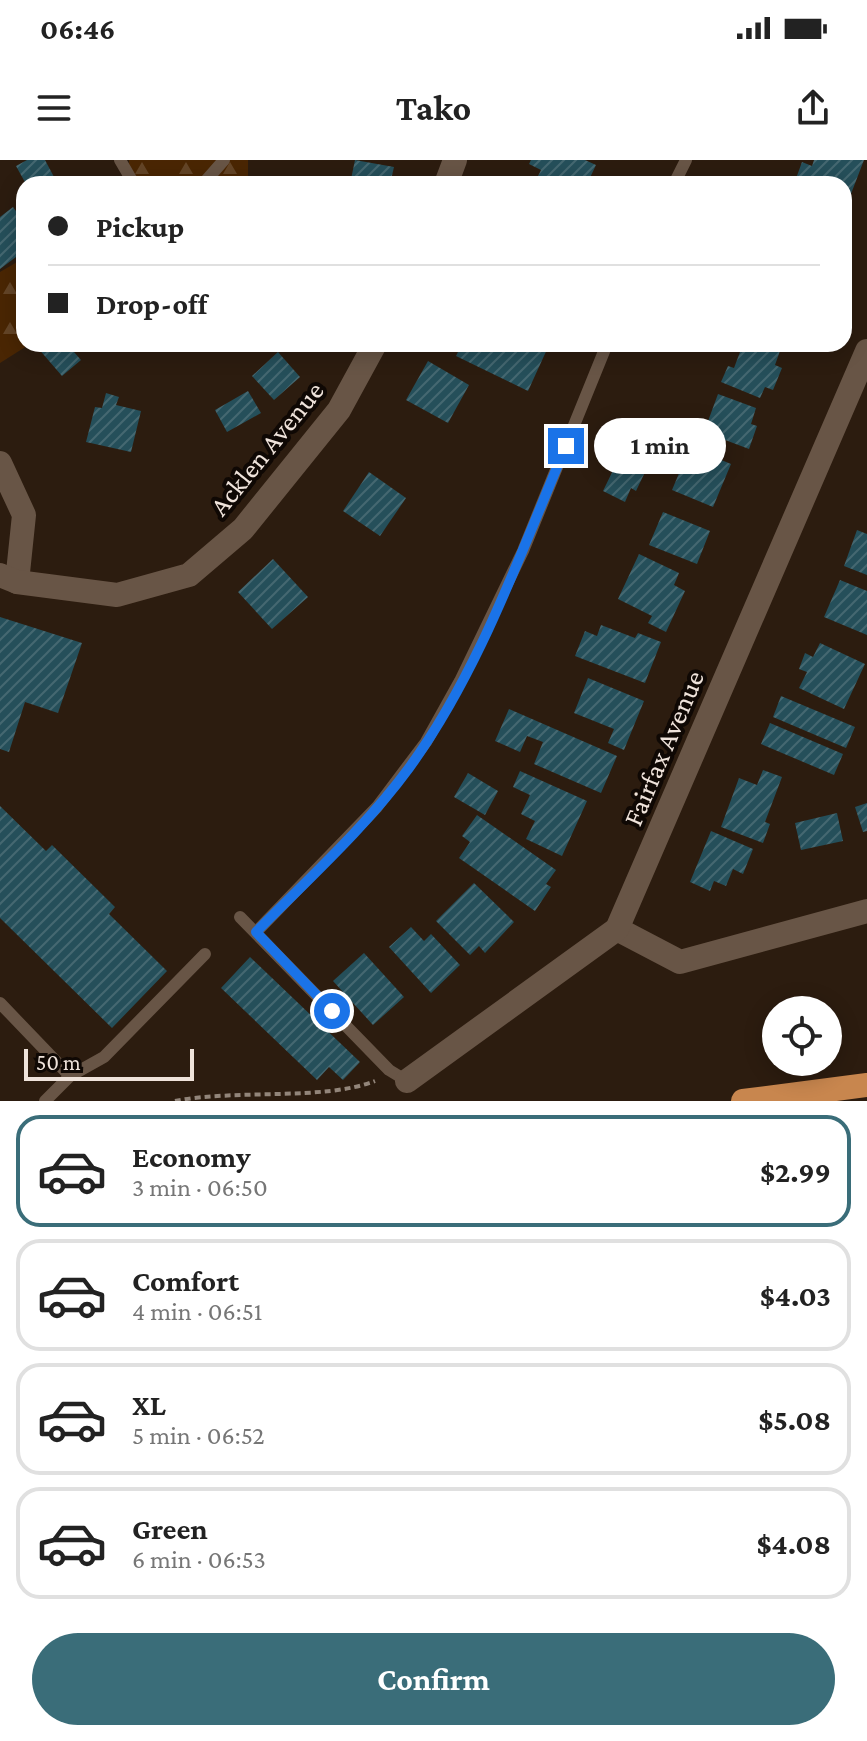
<!DOCTYPE html>
<html lang="en">
<head>
<meta charset="utf-8">
<style>
	body { margin:0; font-family:"Crimson Pro",serif; background:#f6f6f6; color:#222; height:100vh; display:flex; flex-direction:column; font-size:30px; white-space:nowrap }
	* { box-sizing:border-box; margin:0 }
	p { font-size:26px; color:#767676 }
	.icon { flex:none; width:44px; height:44px; fill:none; stroke:currentColor; stroke-width:2; stroke-linecap:round; stroke-linejoin:round }
	.map { position:relative; height:941px; overflow:hidden }
	.sheet { display:flex; flex-direction:column; background:#fff; flex:1 }
	.sheet>* { flex:none }
	.top-card { position:absolute; left:16px; top:16px; width:836px; height:176px; border-radius:24px; box-shadow:0 4px 20px #0003; display:grid; align-content:center; height:176px; padding:0 32px; background:#fff }
	.tools { position:absolute; left:762px; top:836px; display:grid; gap:16px }
	.tools a { display:grid; place-items:center; width:80px; height:80px; border-radius:50%; background:#fff; box-shadow:0 4px 20px #0003; font-size:40px }
	.scale { position:absolute; left:24px; bottom:20px; width:170px; box-sizing:border-box; padding-left:8px; border:4px solid #efe3db; border-top:0; font-size:22px; line-height:28px; white-space:nowrap; color:#efe3db; -webkit-text-stroke:6px #0f0804; paint-order:stroke }
	.end { position:absolute; width:36px; height:36px; margin:-18px; border:10px solid #1a73e8; background:#fff; box-shadow:0 0 0 4px #fff }
	.from { border-radius:50% }
	.bubble { position:absolute; height:56px; border-radius:28px; background:#fff; box-shadow:0 4px 20px #0003; font-size:26px; font-weight:700; line-height:56px; text-align:center }
	.top-card b { display:flex; align-items:center; gap:28px; height:76px; font-size:30px }
	.top-card b+b { border-top:2px solid #e0e0e0 }
	.top-card i { width:20px; height:20px; background:#222 }
	ul { padding:14px 0 0; list-style:none }
	li { display:flex; align-items:center; gap:24px; height:112px; margin:0 16px 12px; padding:0 16px; border:4px solid #e0e0e0; border-radius:24px }
	li div { flex:1 }
	li b { display:block; font-size:30px }
	li em { font-style:normal; font-weight:700 }
	li.selected { border-color:#3a6d79 }
	li>.icon { width:72px; height:72px; stroke-width:1.5 }
	.button { display:flex; gap:16px; margin-top:auto; padding:16px 32px }
	.button a { flex:1; height:92px; border-radius:48px; background:#3a6d79; color:#fff; font-size:32px; font-weight:700; line-height:92px; text-align:center }
	.status { display:flex; justify-content:space-between; align-items:center; height:56px; padding:0 40px; background:#fff; direction:ltr }
	.status svg { height:22px; fill:currentColor }
	header { display:flex; justify-content:space-between; align-items:center; height:104px; padding:0 32px; background:#fff; font-size:36px; font-weight:700 }
	.map>svg:first-child { display:block }
	.forest { fill:url(#forest-firs) }
	.building { fill:url(#building-hatch) }
	.lines { fill:none; stroke-linecap:round; stroke-linejoin:round }
	.path { stroke:#92857a; stroke-width:4; stroke-dasharray:6 4; stroke-linecap:butt }
	.service { stroke:#685546; stroke-width:12 }
	.minor { stroke:#685546; stroke-width:24 }
	.motorway { stroke:#c8864e; stroke-width:24 }
	.route { stroke:#1a73e8; stroke-width:10 }
	.labels { text-anchor:middle; stroke-width:8; stroke-linejoin:round; paint-order:stroke }
	.street-label { font-size:28px; fill:#efe3db; stroke:#0f0804 }
</style>
</head>
<body>
<div class="status"><b>06:46</b><svg viewBox="0 0 49 12"><path d="M0 12V9h3v3zM5 12V6h3v6zM10 12V3h3v9zM15 12V0h3v12zM26 1h20v11H26zM47 4h2v5h-2z"/></svg></div>
<header><svg class="icon" aria-label="menu" viewBox="0 0 24 24"><path d="M4 6h16M4 12h16M4 18h16"/></svg>Tako<svg class="icon" aria-label="share" viewBox="0 0 24 24"><path d="M12 15V3M7 8l5-5 5 5M5 13v7h14v-7"/></svg></header>
<div class="map">
<svg width="867" height="941" viewBox="0 0 867 941">
	<defs>
		<pattern id="forest-firs" width="22" height="20" patternUnits="userSpaceOnUse" patternTransform="scale(2)"><rect width="22" height="20" fill="#4a2603"/><path d="M5 1l3.5 6h-7zM16 11l3.5 6h-7z" fill="#644527"/></pattern>
		<pattern id="building-hatch" width="6" height="6" patternUnits="userSpaceOnUse" patternTransform="scale(2)"><rect width="6" height="6" fill="#254f5a"/><path d="M-1 1l2-2M0 6l6-6M5 7l2-2" fill="none" stroke="#456871"/></pattern>
	</defs>
	<rect width="100%" height="100%" fill="#2c1c0f"/>
	<g class="forest">
		<path d="M129 0H248V20L256 24H129Z"/>
		<path d="M24 98V184H30L0 203V112Z"/>
	</g>
	<g class="building">
		<path d="M27 0H45L54 17 40 24H26L16 6Z"/>
		<path d="M355 0 394 7 390 24H350Z"/>
		<path d="M531 0H585L596 5 587 24H534L541 10 529 4Z"/>
		<path d="M814 0H864L844 52V24H794L802 2 812 6Z"/>
		<path d="M13 47 24 62V91L0 109V57Z"/>
		<path d="M41 184H67L81 200 62 216 37 187Z"/>
		<path d="M462 184H546L549 185 528 231 456 196Z"/>
		<path d="M743 184H763L780 191 775 205 782 208 773 230 765 227 760 238 721 222 728 206 734 208Z"/>
		<path d="M278 192 300 217 274 240 252 216Z"/>
		<path d="M428 201 469 225 448 263 406 240Z"/>
		<path d="M248 231 261 253 227 272 215 250Z"/>
		<path d="M106 233 119 237 116 245 141 251 131 292 86 282 95 247 102 248Z"/>
		<path d="M718 234 756 248 751 264 757 266 749 289 704 272Z"/>
		<path d="M690 287 731 304 713 347 672 330Z"/>
		<path d="M620 296 647 308 636 331 631 328 625 342 603 331Z"/>
		<path d="M369 312 406 338 380 376 343 351Z"/>
		<path d="M663 352 710 371 697 404 649 385Z"/>
		<path d="M857 370 867 374V415L844 406Z"/>
		<path d="M639 394 679 413 674 425 685 431 666 472 648 463 652 456 618 439Z"/>
		<path d="M273 399 308 437 272 469 238 432Z"/>
		<path d="M840 420 867 431V475L824 457Z"/>
		<path d="M0 457 82 483 58 553 25 542 9 592 0 589Z"/>
		<path d="M601 465 635 478 638 473 661 482 645 523 575 496 585 471 597 476Z"/>
		<path d="M820 483 865 504 844 549 799 528 807 512 799 509 805 493 813 497Z"/>
		<path d="M588 518 644 541 624 590 608 583 614 569 574 553Z"/>
		<path d="M781 536 855 567 846 588 773 557Z"/>
		<path d="M509 549 617 596 601 633 534 604 543 582 527 576 520 592 495 581Z"/>
		<path d="M770 563 843 594 834 615 761 584Z"/>
		<path d="M763 610 782 617 765 662 770 664 763 683 721 667 739 618 757 625Z"/>
		<path d="M520 611 587 641 562 696 526 679 535 661 521 654 530 635 513 627Z"/>
		<path d="M468 613 498 631 485 655 454 637Z"/>
		<path d="M867 643V671L863 672 855 647Z"/>
		<path d="M0 646 46 691 52 685 115 747 109 754 167 811 112 868 0 758Z"/>
		<path d="M837 653 843 681 801 690 795 663Z"/>
		<path d="M477 655 556 710 546 724 551 727 535 751 459 698 470 682 462 676Z"/>
		<path d="M711 671 753 689 743 714 733 709 726 726 714 721 710 731 690 722Z"/>
		<path d="M474 723 514 762 485 793 479 786 470 795 436 761Z"/>
		<path d="M411 767 424 781 431 774 460 805 431 833 389 787Z"/>
		<path d="M364 793 404 837 373 865 333 821Z"/>
		<path d="M250 797 360 902 343 920 329 907 317 920 221 828Z"/>
	</g>
	<g class="lines">
		<path class="path" d="M175 941C236 929 324 941 375 921"/>
		<g class="service">
			<path d="M120 0 134 24"/>
			<path d="M203 24 224 0"/>
			<path d="M674 24 686 0"/>
			<path d="M240 757 389 910 407 921"/>
			<path d="M256 772 377 647 426 582 460 521 523 391 607 184"/>
			<path d="M0 843 70 916 45 941"/>
			<path d="M70 916 104 897 205 794"/>
		</g>
		<g class="minor">
			<path d="M446 24 455 0"/>
			<path d="M0 303 24 355 17 422"/>
			<path d="M0 415 17 422 117 435 189 415 243 369 339 250 375 184"/>
			<path d="M617 769 680 802 867 751"/>
			<path d="M407 921 617 769 867 191"/>
		</g>
		<path class="motorway" d="M743 941 867 925"/>
	</g>
	<g class="lines">
		<path class="route" d="M332 851 256 772C308 719 365 668 409 608 479 512 520 394 566 286"/>
	</g>
	<g class="labels">
		<g class="street-label">
			<text transform="translate(266 288) rotate(-51)" y="10">Acklen Avenue</text>
			<text transform="translate(663 588) rotate(-67)" y="10">Fairfax Avenue</text>
		</g>
	</g>
</svg>
<div class="tools">
<a><svg class="icon" aria-label="locate" viewBox="0 0 24 24"><circle cx="12" cy="12" r="6"/><path d="M12 2v4M12 18v4M2 12h4M18 12h4"/></svg></a>
</div>
<div class="scale">50 m</div>
<i class="end from" style="left:332px;top:851px"></i>
<i class="end" style="left:566px;top:286px"></i>
<div class="bubble" style="left:594px;top:258px;width:132px">1 min</div>
<div class="top-card">
<b><i class="from"></i>Pickup</b>
<b><i></i>Drop-off</b>
</div>
</div>
<section class="sheet">
<ul>
<li class="selected"><svg class="icon" aria-label="car" viewBox="0 0 24 24"><path d="M5 17H2v-5l4-1 3-4h7l3 4 3 1v5h-3M9 17h6M6 11h13"/><circle cx="7" cy="17" r="2"/><circle cx="17" cy="17" r="2"/></svg><div><b>Economy</b><p>3 min · 06:50</p></div><em>$2.99</em></li>
<li><svg class="icon" aria-label="car" viewBox="0 0 24 24"><path d="M5 17H2v-5l4-1 3-4h7l3 4 3 1v5h-3M9 17h6M6 11h13"/><circle cx="7" cy="17" r="2"/><circle cx="17" cy="17" r="2"/></svg><div><b>Comfort</b><p>4 min · 06:51</p></div><em>$4.03</em></li>
<li><svg class="icon" aria-label="car" viewBox="0 0 24 24"><path d="M5 17H2v-5l4-1 3-4h7l3 4 3 1v5h-3M9 17h6M6 11h13"/><circle cx="7" cy="17" r="2"/><circle cx="17" cy="17" r="2"/></svg><div><b>XL</b><p>5 min · 06:52</p></div><em>$5.08</em></li>
<li><svg class="icon" aria-label="car" viewBox="0 0 24 24"><path d="M5 17H2v-5l4-1 3-4h7l3 4 3 1v5h-3M9 17h6M6 11h13"/><circle cx="7" cy="17" r="2"/><circle cx="17" cy="17" r="2"/></svg><div><b>Green</b><p>6 min · 06:53</p></div><em>$4.08</em></li>
</ul>
<div class="button"><a>Confirm</a></div>
</section>
</body>
</html>
